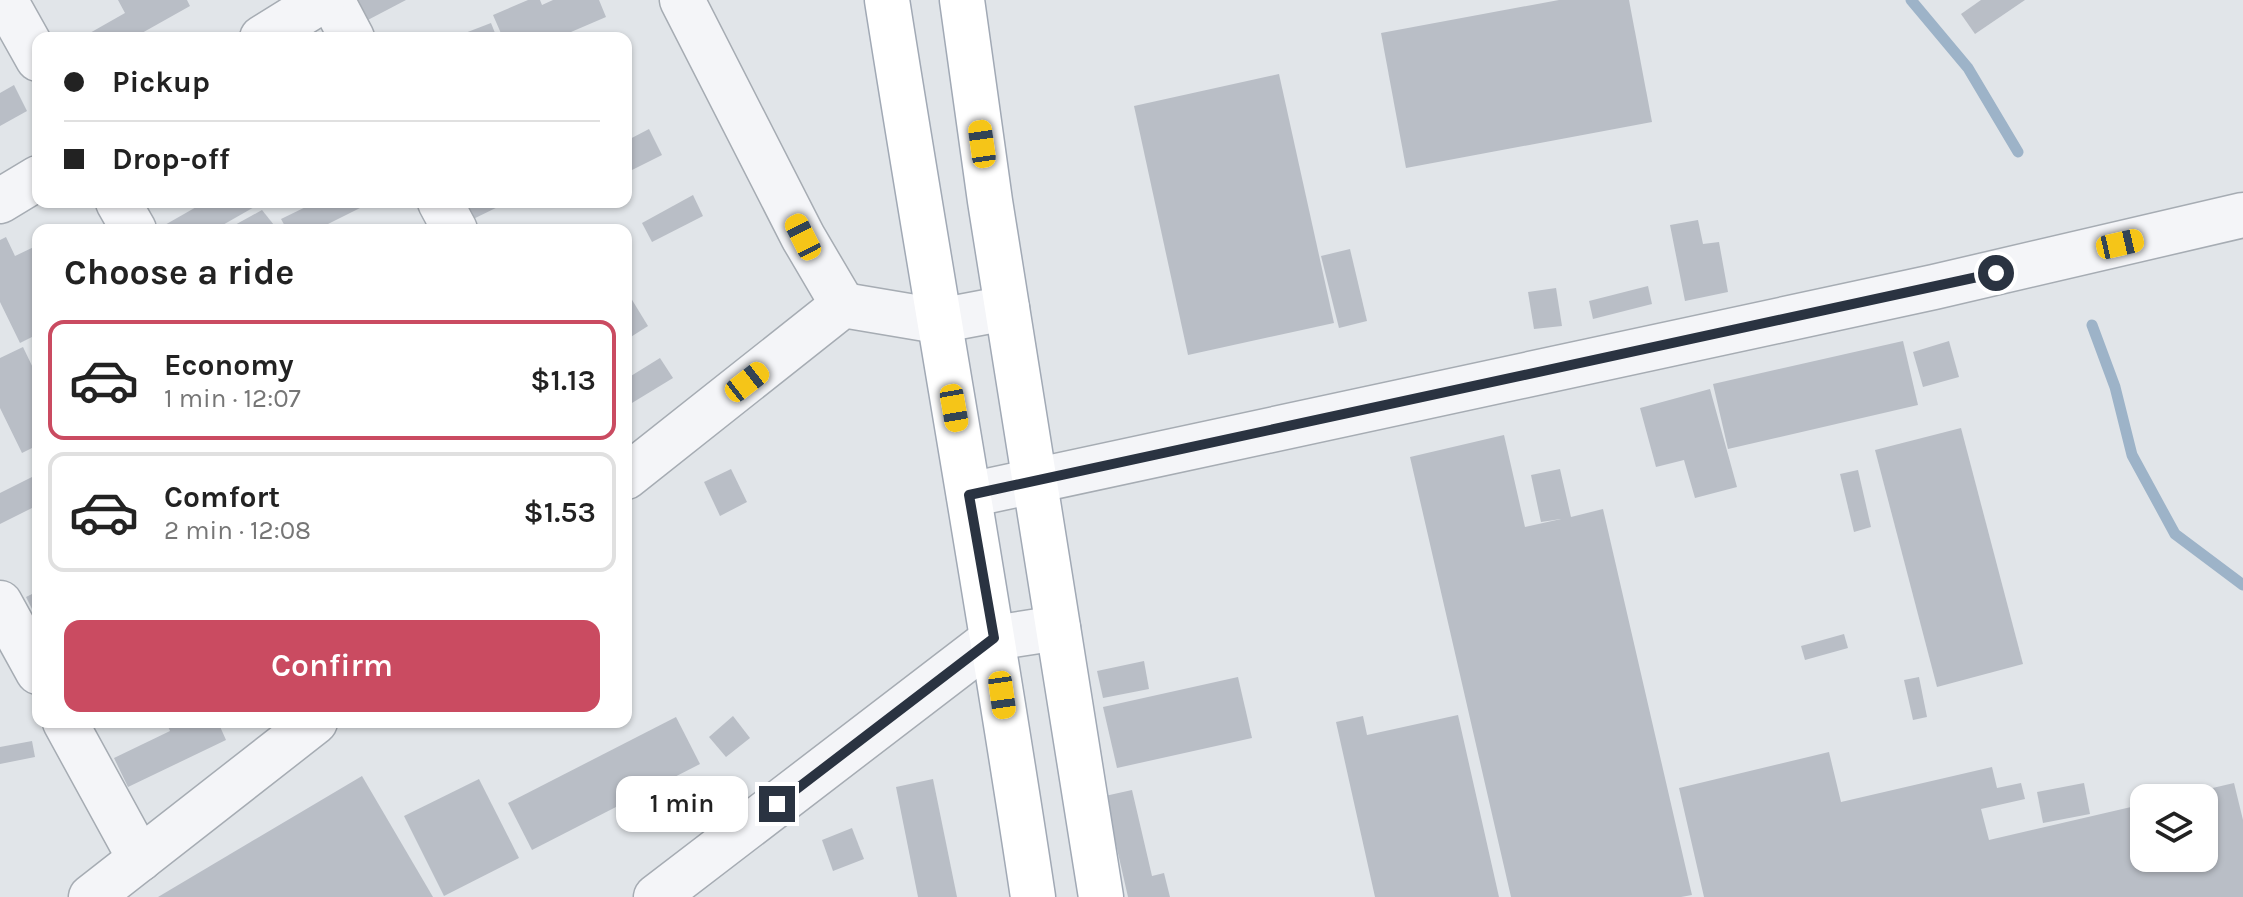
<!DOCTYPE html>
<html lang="en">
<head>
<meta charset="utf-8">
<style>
	body { margin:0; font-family:Karla,sans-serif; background:#f6f6f6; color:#222; height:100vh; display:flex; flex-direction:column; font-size:30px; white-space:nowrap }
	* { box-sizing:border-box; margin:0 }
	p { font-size:26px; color:#767676 }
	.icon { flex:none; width:44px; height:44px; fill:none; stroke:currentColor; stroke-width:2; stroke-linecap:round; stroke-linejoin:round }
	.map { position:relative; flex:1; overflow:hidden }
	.sheet { position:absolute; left:32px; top:224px; width:600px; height:504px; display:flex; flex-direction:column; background:#fff; border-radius:16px; box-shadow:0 2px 6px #0004 }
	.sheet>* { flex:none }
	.top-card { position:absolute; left:32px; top:32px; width:600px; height:176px; border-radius:16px; box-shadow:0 2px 6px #0004; display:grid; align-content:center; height:176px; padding:0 32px; background:#fff }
	.fabs { position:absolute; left:2130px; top:784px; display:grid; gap:16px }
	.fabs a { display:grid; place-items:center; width:88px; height:88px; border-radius:16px; background:#fff; box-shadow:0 2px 6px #0004; font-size:40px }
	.end { position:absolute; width:36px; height:36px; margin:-18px; border:10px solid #2a3341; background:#fff; box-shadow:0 0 0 4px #fff }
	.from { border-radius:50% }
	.bubble { position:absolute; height:56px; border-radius:16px; background:#fff; box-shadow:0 2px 6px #0004; font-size:26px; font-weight:600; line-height:56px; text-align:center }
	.car { position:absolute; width:24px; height:48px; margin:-24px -12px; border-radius:10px; box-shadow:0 0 6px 2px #0007; background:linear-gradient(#f5c518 24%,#345 0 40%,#f5c518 0 76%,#345 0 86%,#f5c518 0) }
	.top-card b { display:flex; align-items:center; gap:28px; height:76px; font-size:30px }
	.top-card b+b { border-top:2px solid #e0e0e0 }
	.top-card i { width:20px; height:20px; background:#222 }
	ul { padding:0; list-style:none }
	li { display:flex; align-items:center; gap:24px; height:120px; margin:0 16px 12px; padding:0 16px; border:4px solid #e0e0e0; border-radius:16px }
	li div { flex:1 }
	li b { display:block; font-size:30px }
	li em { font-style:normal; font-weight:600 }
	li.on { border-color:#ca4b61 }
	li>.icon { width:72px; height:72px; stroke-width:1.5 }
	h2 { padding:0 32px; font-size:36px; line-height:96px }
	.button { display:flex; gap:16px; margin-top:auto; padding:16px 32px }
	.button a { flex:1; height:92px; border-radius:16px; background:#ca4b61; color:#fff; font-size:32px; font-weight:600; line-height:92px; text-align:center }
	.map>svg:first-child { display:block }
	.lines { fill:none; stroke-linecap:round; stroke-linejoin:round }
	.stream { stroke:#9db3c8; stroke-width:11 }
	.building { fill:#b9bec6 }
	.minor-casing { stroke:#a6acb3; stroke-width:47 }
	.major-casing { stroke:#a1a9b5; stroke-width:47 }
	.minor { stroke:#f4f5f8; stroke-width:44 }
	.major { stroke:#fff; stroke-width:44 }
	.route { stroke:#2a3341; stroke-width:10 }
</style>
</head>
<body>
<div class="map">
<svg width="2243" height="897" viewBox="0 0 2243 897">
	<rect width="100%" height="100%" fill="#e1e5e9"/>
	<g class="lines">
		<g class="stream">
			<path d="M1911 0 1968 68 2018 152"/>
			<path d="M2092 325 2115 387 2132 455 2175 534 2243 585"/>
		</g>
	</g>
	<g class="building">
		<path d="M118 0H187L190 6 133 38H81L125 13Z"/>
		<path d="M353 0H406L364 22Z"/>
		<path d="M528 0H540L542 5 553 0H599L606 17 557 38H503L493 15Z"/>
		<path d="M1559 0H1629L1652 122 1406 168 1381 33Z"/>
		<path d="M1981 0H2025L1975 34 1961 14Z"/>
		<path d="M491 23 497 38H452Z"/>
		<path d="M1279 74 1334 323 1188 355 1134 106Z"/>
		<path d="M14 85 27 111 0 126V93Z"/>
		<path d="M649 129 662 155 626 173V141Z"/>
		<path d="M693 195 703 216 652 242 642 223Z"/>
		<path d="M205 202H263L214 230H156Z"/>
		<path d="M316 202H372L316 230H287L281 219Z"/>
		<path d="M455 202H508L465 223Z"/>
		<path d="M262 210 278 230H235L233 226Z"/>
		<path d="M1698 220 1703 244 1719 242 1728 292 1685 301 1670 225Z"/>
		<path d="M6 237 15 256 38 245V276L32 278 38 290V334L20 343 0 302V240Z"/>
		<path d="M1350 249 1367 321 1339 328 1321 256Z"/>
		<path d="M1648 286 1652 304 1593 319 1589 301Z"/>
		<path d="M1556 288 1562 326 1534 329 1528 292Z"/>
		<path d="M626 290 648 326 626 340Z"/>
		<path d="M1903 341 1918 405 1728 449 1713 384Z"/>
		<path d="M1949 341 1959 377 1923 387 1913 352Z"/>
		<path d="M23 347 34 370 38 369V445L22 453 0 408V358Z"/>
		<path d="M660 358 673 378 627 406 626 379Z"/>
		<path d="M1710 389 1737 487 1695 498 1684 460 1656 467 1640 408Z"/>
		<path d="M1961 428 2023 664 1937 687 1875 450Z"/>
		<path d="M1504 435 1525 527 1561 519 1541 522 1531 475 1560 469 1571 517 1603 509 1692 895 1681 897H1511L1410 457Z"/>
		<path d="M731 469 747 502 720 516 704 482Z"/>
		<path d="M1858 470 1871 527 1854 532 1840 474Z"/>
		<path d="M38 474V505L0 524V493Z"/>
		<path d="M38 591V621L26 597Z"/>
		<path d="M1844 634 1848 648 1805 660 1801 646Z"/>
		<path d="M1144 661 1149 689 1103 698 1097 671Z"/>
		<path d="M1238 677 1252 738 1117 768 1103 707Z"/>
		<path d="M1919 677 1927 717 1913 720 1904 680Z"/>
		<path d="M1458 715 1499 897H1375L1336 722 1363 716 1367 735Z"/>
		<path d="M733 716 750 738 726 757 709 737Z"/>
		<path d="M676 717 700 764 532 850 508 803Z"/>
		<path d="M166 722H218L226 740 128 787 114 758 170 731Z"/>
		<path d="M32 741 35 757 0 764V747Z"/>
		<path d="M1829 752 1841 802 1992 767 1997 788 2021 783 2025 799 1981 809 1989 840 2144 804V858H2204V798L2174 797 2234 783 2243 820V897H1704L1679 788Z"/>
		<path d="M362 776 433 897H158Z"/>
		<path d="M479 779 519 858 444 896 404 816Z"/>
		<path d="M933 779 957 897H918L896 787Z"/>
		<path d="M2084 783 2090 814 2043 823 2037 792Z"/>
		<path d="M1132 790 1152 876 1164 873 1170 897H1128L1105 796Z"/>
		<path d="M852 828 864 859 833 871 822 840Z"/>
	</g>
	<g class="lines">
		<g class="minor-casing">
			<g id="minor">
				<path d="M5 0 38 59"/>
				<path d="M332 0 352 38"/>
				<path d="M682 0 803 237 843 305"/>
				<path d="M262 38 323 0"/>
				<path d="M0 201 38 178"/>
				<path d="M118 202 134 230"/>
				<path d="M440 202 455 230"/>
				<path d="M626 477 843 305 938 321 1007 308"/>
				<path d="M969 495 1934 287 2243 215"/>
				<path d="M0 603 38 672"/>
				<path d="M65 722 140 859"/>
				<path d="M91 897 315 722"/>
				<path d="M656 897 994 638 1058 628"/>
			</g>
		</g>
		<g class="major-casing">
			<g id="major">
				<path d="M887 0C934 299 988 597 1033 897"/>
				<path d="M962 0 990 201 1101 897"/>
			</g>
		</g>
		<use href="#minor" class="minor"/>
		<use href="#major" class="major"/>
	</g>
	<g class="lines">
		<path class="route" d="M777 804 994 638 969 495 1996 273"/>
	</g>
</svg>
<div class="fabs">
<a><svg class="icon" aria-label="layers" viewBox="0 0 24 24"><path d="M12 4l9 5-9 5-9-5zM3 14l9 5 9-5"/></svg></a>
</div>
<i class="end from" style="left:1996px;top:273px"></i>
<i class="end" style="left:777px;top:804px"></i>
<div class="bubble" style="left:616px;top:776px;width:132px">1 min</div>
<i class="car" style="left:982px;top:144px;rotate:352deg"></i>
<i class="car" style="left:803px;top:237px;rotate:333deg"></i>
<i class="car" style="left:2120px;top:244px;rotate:77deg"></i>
<i class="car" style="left:747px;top:382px;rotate:52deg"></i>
<i class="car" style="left:954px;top:408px;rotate:170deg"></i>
<i class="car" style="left:1002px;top:695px;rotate:172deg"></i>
<div class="top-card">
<b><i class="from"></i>Pickup</b>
<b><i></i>Drop-off</b>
</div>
<section class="sheet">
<h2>Choose a ride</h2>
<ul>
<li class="on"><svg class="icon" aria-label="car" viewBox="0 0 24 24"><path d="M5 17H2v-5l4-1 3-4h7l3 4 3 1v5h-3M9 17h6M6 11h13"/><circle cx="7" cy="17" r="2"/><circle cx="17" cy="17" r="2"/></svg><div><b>Economy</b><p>1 min · 12:07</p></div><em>$1.13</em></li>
<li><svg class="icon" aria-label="car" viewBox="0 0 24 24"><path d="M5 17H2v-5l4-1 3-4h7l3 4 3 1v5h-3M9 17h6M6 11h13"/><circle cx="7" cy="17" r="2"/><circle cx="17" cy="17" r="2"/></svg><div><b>Comfort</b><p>2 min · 12:08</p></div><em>$1.53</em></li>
</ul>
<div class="button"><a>Confirm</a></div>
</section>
</div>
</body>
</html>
